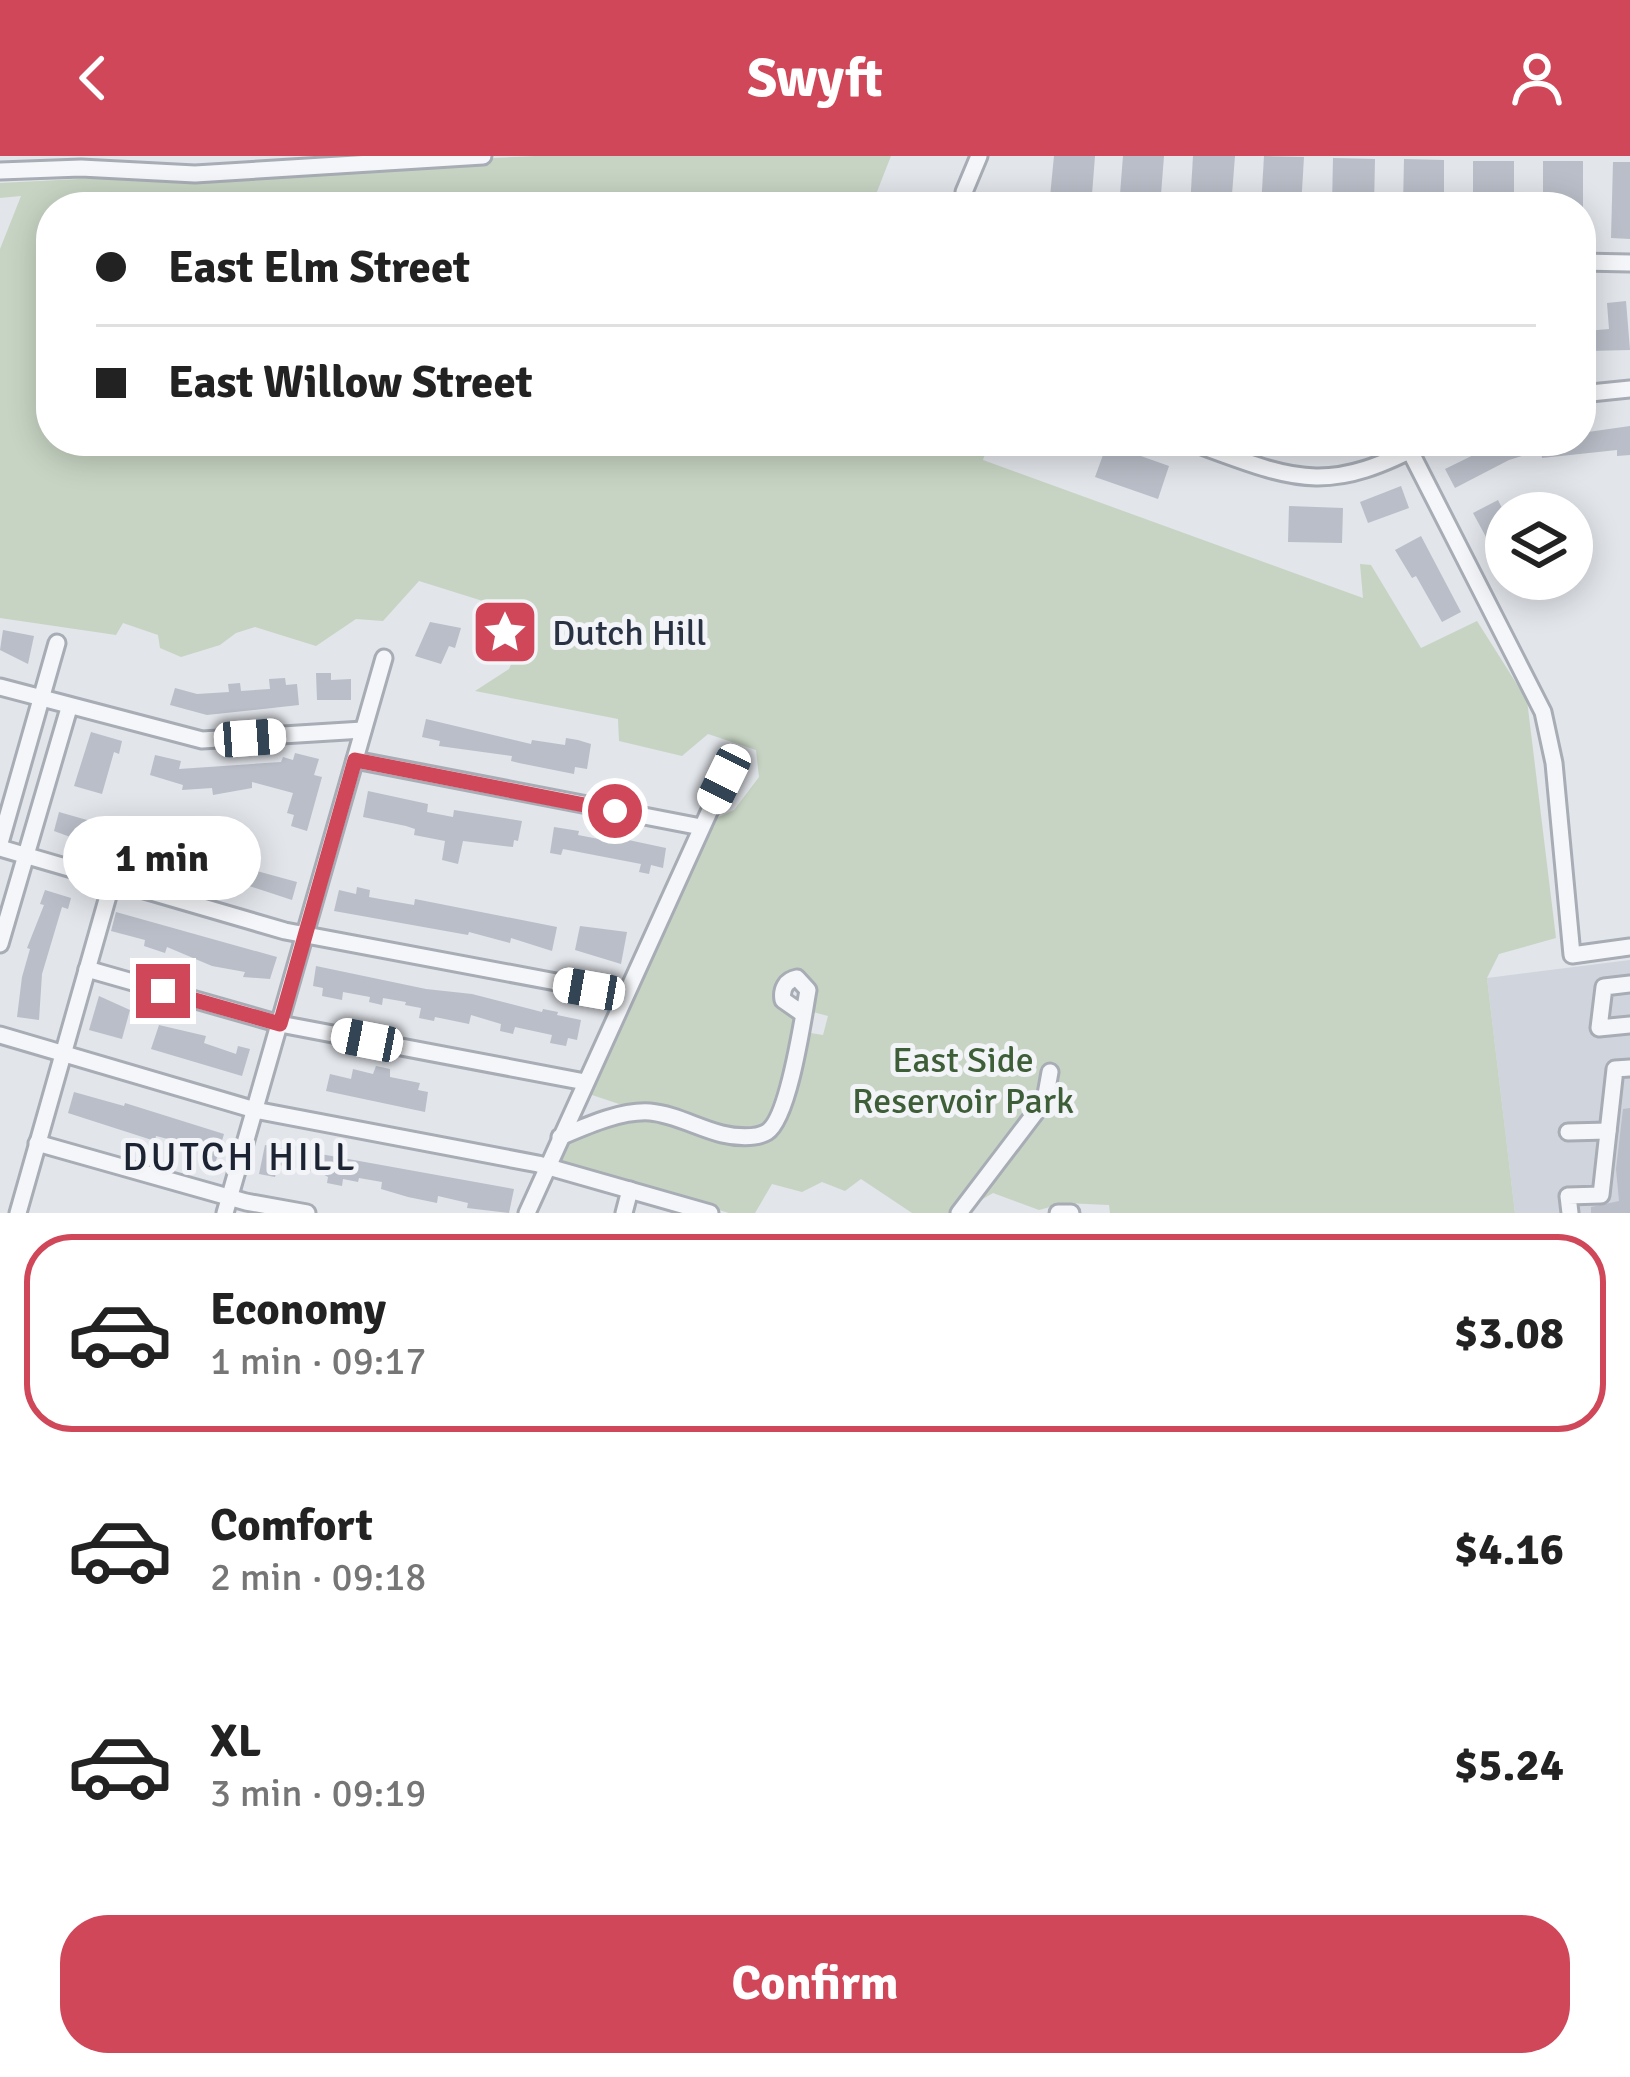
<!DOCTYPE html>
<html lang="en">
<head>
<meta charset="utf-8">
<style>
	body { margin:0; font-family:Signika,sans-serif; background:#f2f2f2; color:#222; height:100vh; display:flex; flex-direction:column; font-size:45px; white-space:nowrap }
	* { box-sizing:border-box; margin:0 }
	p { font-size:39px; color:#767676 }
	.icon { flex:none; width:66px; height:66px; fill:none; stroke:currentColor; stroke-width:2; stroke-linecap:round; stroke-linejoin:round }
	.map { position:relative; height:1057px; overflow:hidden }
	.panel { display:flex; flex-direction:column; background:#fff; flex:1 }
	.panel>* { flex:none }
	.hud { position:absolute; left:36px; top:36px; width:1560px; height:264px; border-radius:48px; box-shadow:0 6px 30px #0003; display:grid; align-content:center; height:264px; padding:0 60px; background:#fff }
	.tools { position:absolute; left:1485px; top:336px; display:grid; gap:24px }
	.tools a { display:grid; place-items:center; width:108px; height:108px; border-radius:50%; background:#fff; box-shadow:0 6px 30px #0003; font-size:60px }
	.end { position:absolute; width:54px; height:54px; margin:-27px; border:15px solid #d0475a; background:#fff; box-shadow:0 0 0 6px #fff }
	.from { border-radius:50% }
	.bubble { position:absolute; height:84px; border-radius:42px; background:#fff; box-shadow:0 6px 30px #0003; font-size:39px; font-weight:700; line-height:84px; text-align:center }
	.car { position:absolute; width:36px; height:72px; margin:-36px -18px; border-radius:15px; box-shadow:0 0 9px 3px #0007; background:linear-gradient(#fff 24%,#345 0 40%,#fff 0 76%,#345 0 86%,#fff 0) }
	.hud b { display:flex; align-items:center; gap:42px; height:114px; font-size:45px }
	.hud b+b { border-top:3px solid #e0e0e0 }
	.hud i { width:30px; height:30px; background:#222 }
	ul { padding:21px 0 0; list-style:none }
	li { display:flex; align-items:center; gap:36px; height:198px; margin:0 24px 18px; padding:0 36px; border:6px solid transparent; border-radius:48px }
	li div { flex:1 }
	li b { display:block; font-size:45px }
	li em { font-style:normal; font-weight:700 }
	li.current { border-color:#d0475a }
	li>.icon { width:108px; height:108px; stroke-width:1.5 }
	.action { display:flex; gap:24px; margin-top:auto; padding:24px 60px }
	.action a { flex:1; height:138px; border-radius:48px; background:#d0475a; color:#fff; font-size:48px; font-weight:700; line-height:138px; text-align:center }
	header { display:flex; justify-content:space-between; align-items:center; height:156px; padding:0 60px; background:#d0475a; color:#fff; font-size:54px; font-weight:700 }
	.map>svg:first-child { display:block }
	.built { fill:#d0d4dc }
	.green { fill:#c7d4c3 }
	.building { fill:#b9bec8 }
	.lines { fill:none; stroke-linecap:round; stroke-linejoin:round }
	.minor-casing { stroke:#a7acb5; stroke-width:21 }
	.minor { stroke:#f5f6f9; stroke-width:15 }
	.route { stroke:#d0475a; stroke-width:15 }
	.labels { text-anchor:middle; stroke-width:10; stroke-linejoin:round; paint-order:stroke }
	.poi-label { font-size:36px; fill:#2a3343; stroke:#f2f4f8; text-anchor:start }
	.park-label { font-size:36px; fill:#3e5e37; stroke:#f2f4f8 }
	.neighbourhood-label { font-size:39px; letter-spacing:3px; fill:#1c2433; stroke:#f2f4f8 }
</style>
</head>
<body>
<header><svg class="icon" aria-label="back" viewBox="0 0 24 24"><path d="M15 5l-7 7 7 7"/></svg>Swyft<svg class="icon" aria-label="person" viewBox="0 0 24 24"><circle cx="12" cy="8" r="4"/><path d="M4 21q1-7 8-7t8 7"/></svg></header>
<div class="map">
<svg width="1630" height="1057" viewBox="0 0 1630 1057">
	<rect width="100%" height="100%" fill="#e2e5ea"/>
	<path class="built" d="M1630 804V1057H1515L1487 822Z"/>
	<path class="green" d="M535 0H891L871 51H51V285H989L983 304 1363 442 1360 408 1371 409 1421 492 1477 465 1527 544 1556 782 1499 798 1487 822 1515 1057H1110L1109 1049 1065 1047 1039 1054 993 1037 959 1057H912L861 1023 845 1035 822 1026 802 1036 772 1028 755 1057H729L561 1007 569 986C592 973 627 961 652 964 687 968 720 985 755 989L786 966 804 876 823 879 828 860 813 856 815 834 798 818 777 841 782 853 797 862C789 898 788 951 756 975L724 973 657 949 634 953 589 938 712 664 734 654 759 621 756 594 708 578 682 600 619 585 618 563 475 535 509 513 528 468 515 455 419 425 383 465 356 463 316 490 255 471 236 477 220 489 181 501 160 492 158 479 123 467 116 479 0 462V93L21 40 0 42V27Z"/>
	<g class="building">
		<path d="M1054 0H1095L1091 51H1049Z"/>
		<path d="M1123 0H1164L1160 51H1119Z"/>
		<path d="M1193 0H1235L1231 51H1190Z"/>
		<path d="M1264 0 1304 1 1301 51H1261Z"/>
		<path d="M1333 2 1375 3 1374 51H1332Z"/>
		<path d="M1404 3 1444 4V51H1403Z"/>
		<rect x="1473" y="5" width="41" height="46"/>
		<rect x="1543" y="5" width="40" height="46"/>
		<path d="M1613 6H1630V83L1611 82Z"/>
		<path d="M1626 145 1630 194 1588 195 1586 175 1609 173 1607 147Z"/>
		<path d="M1630 270V299L1617 300V294L1542 302 1541 294 1509 304 1455 332 1445 313 1502 285H1581V277Z"/>
		<path d="M1107 288 1169 310 1158 343 1095 321Z"/>
		<path d="M1401 330 1409 352 1368 367 1360 346Z"/>
		<path d="M1498 344 1503 354 1497 357 1506 373V418L1473 357Z"/>
		<path d="M1289 350 1343 352 1342 387 1288 386Z"/>
		<path d="M1421 380 1461 456 1442 466 1416 420 1412 422 1395 394Z"/>
		<path d="M430 466 461 472 455 492 449 490 441 508 415 500Z"/>
		<path d="M3 474 34 480 28 508 0 494Z"/>
		<path d="M316 517H331V524L351 523V544H317Z"/>
		<path d="M285 522 286 529 297 528 299 549 207 559 170 549 175 532 197 538 229 536 228 528 240 527 241 535 270 533 269 523Z"/>
		<path d="M426 563 531 588 532 584 565 589 566 582 578 584 591 588 587 613 575 611 574 618 519 607 511 605 512 600 439 590 440 585 422 581Z"/>
		<path d="M91 576 122 585 119 598 114 596 102 638 74 630Z"/>
		<path d="M295 597 319 603 314 619 322 621 307 675 291 670 294 659 287 657 293 637 252 626V632L213 639 212 632 182 634 183 629 150 619 155 599 181 605 179 613 281 606 283 601 293 604Z"/>
		<path d="M368 635 428 648 427 656 453 661 454 654 522 665 518 685 514 684 513 691 463 685 458 708 442 704 445 685 414 679 415 673 406 670 363 661Z"/>
		<path d="M59 656 101 668 95 690 54 675Z"/>
		<path d="M140 669 157 674 154 684 165 687 164 690 197 699 198 694 220 699 254 708 253 714 297 726 292 744 204 715 203 720 145 703 146 699 133 695Z"/>
		<path d="M554 671 579 675 578 679 604 684 605 679 666 692 663 712 651 709 649 718 639 716 641 708 563 693 561 699 550 697Z"/>
		<path d="M357 731 370 734 369 741 391 745 414 749 415 743 557 771 552 795 511 782 510 787 469 776 468 779 334 755 339 734 356 738Z"/>
		<path d="M45 734 71 742 68 753 62 751 42 818 39 864 17 861 22 821 30 793 27 792 44 749 40 748Z"/>
		<path d="M116 756 277 801 270 823 243 821 245 816 212 810 167 791 165 797 144 790 145 784 111 775Z"/>
		<path d="M580 770 627 776 621 808 575 794Z"/>
		<path d="M316 810 426 833 472 838 542 856 543 853 558 856 557 859 581 864 577 884 568 882 566 890 550 887 552 879 538 876 515 871 513 878 500 875 501 868 471 859 469 868 435 861 434 865 419 862 421 852 405 849 406 846 383 842 382 849 369 846 370 841 343 836 342 844 322 840 323 832 313 830Z"/>
		<path d="M99 840 130 854 122 883 89 874Z"/>
		<path d="M159 869 206 880 204 887 236 898 238 890 250 893 242 920 151 893Z"/>
		<path d="M376 910 390 913V921L420 927 418 934 428 936 425 956 326 935 330 918 351 923 353 913 373 918Z"/>
		<path d="M74 936 124 950 125 947 224 978 215 1008 203 1005 207 993 156 980 155 985 68 957Z"/>
		<path d="M1630 952V1057H1591V1051L1619 1045 1616 1013 1623 953Z"/>
		<path d="M265 989 288 994 289 990H299L315 993V997L514 1033 509 1057 467 1052 468 1047 438 1040 437 1047 408 1041 381 1033 382 1026 359 1022 358 1026 343 1023 342 1030 327 1027 328 1021 321 1017 278 1009 275 1021 259 1018Z"/>
	</g>
	<g class="lines">
		<g class="minor-casing">
			<g id="minor">
				<path d="M0 15 81 12 195 18 483 0"/>
				<path d="M964 51V36L979 0"/>
				<path d="M1581 106 1630 107"/>
				<path d="M1581 238 1630 233"/>
				<path d="M1188 285C1293 323 1324 342 1428 285"/>
				<path d="M1410 295 1543 556 1554 607 1572 799 1630 791"/>
				<path d="M0 531 202 584 363 574"/>
				<path d="M355 604 701 671"/>
				<path d="M0 687 57 487"/>
				<path d="M0 692 285 775 625 839"/>
				<path d="M0 788 69 552"/>
				<path d="M87 813 280 868 585 926"/>
				<path d="M1630 828 1604 831 1599 872 1630 869"/>
				<path d="M0 879 255 954 538 1008 710 1057"/>
				<path d="M1568 976 1608 975"/>
				<path d="M560 981C586 970 621 954 650 956 674 958 698 972 722 978 734 981 756 983 767 976 789 962 803 862 808 834L797 822C786 824 781 833 783 844L803 858"/>
				<path d="M37 987 246 1046 307 1057"/>
				<path d="M18 1057 112 726"/>
				<path d="M225 1057 384 502"/>
				<path d="M527 1057 724 623"/>
				<path d="M624 1057 630 1034"/>
				<path d="M959 1057 1045 944 1050 916"/>
				<path d="M1058 1057H1071"/>
				<path d="M1570 1057 1568 1040 1601 1039 1615 913 1630 912"/>
			</g>
		</g>
		<use href="#minor" class="minor"/>
	</g>
	<g class="lines">
		<path class="route" d="M163 835 280 868 355 604 615 655"/>
	</g>
	<defs>
		<g id="sight-square" transform="scale(3.45)"><rect x="-9" y="-9" width="18" height="18" rx="4" fill="#d0475a" stroke="#f2f4f8"/><path d="M0-6L1.8-2.2L6-1.7L2.9 1.2L3.7 5.4L0 3.3L-3.7 5.4L-2.9 1.2L-6-1.7L-1.8-2.2Z" fill="#fff"/></g>
	</defs>
	<g fill-rule="evenodd">
		<use href="#sight-square" x="505" y="476"/>
	</g>
	<g class="labels">
		<g class="poi-label">
			<text x="552" y="489">Dutch Hill</text>
		</g>
		<g class="park-label">
			<text x="963" y="916">East Side<tspan x="963" dy="41">Reservoir Park</tspan></text>
		</g>
		<g class="neighbourhood-label">
			<text x="240" y="1014">DUTCH HILL</text>
		</g>
	</g>
</svg>
<div class="tools">
<a><svg class="icon" aria-label="layers" viewBox="0 0 24 24"><path d="M12 4l9 5-9 5-9-5zM3 14l9 5 9-5"/></svg></a>
</div>
<i class="end from" style="left:615px;top:655px"></i>
<i class="end" style="left:163px;top:835px"></i>
<div class="bubble" style="left:63px;top:660px;width:198px">1 min</div>
<i class="car" style="left:250px;top:582px;rotate:86deg"></i>
<i class="car" style="left:724px;top:623px;rotate:206deg"></i>
<i class="car" style="left:589px;top:833px;rotate:280deg"></i>
<i class="car" style="left:367px;top:884px;rotate:281deg"></i>
<div class="hud">
<b><i class="from"></i>East Elm Street</b>
<b><i></i>East Willow Street</b>
</div>
</div>
<section class="panel">
<ul>
<li class="current"><svg class="icon" aria-label="car" viewBox="0 0 24 24"><path d="M5 17H2v-5l4-1 3-4h7l3 4 3 1v5h-3M9 17h6M6 11h13"/><circle cx="7" cy="17" r="2"/><circle cx="17" cy="17" r="2"/></svg><div><b>Economy</b><p>1 min · 09:17</p></div><em>$3.08</em></li>
<li><svg class="icon" aria-label="car" viewBox="0 0 24 24"><path d="M5 17H2v-5l4-1 3-4h7l3 4 3 1v5h-3M9 17h6M6 11h13"/><circle cx="7" cy="17" r="2"/><circle cx="17" cy="17" r="2"/></svg><div><b>Comfort</b><p>2 min · 09:18</p></div><em>$4.16</em></li>
<li><svg class="icon" aria-label="car" viewBox="0 0 24 24"><path d="M5 17H2v-5l4-1 3-4h7l3 4 3 1v5h-3M9 17h6M6 11h13"/><circle cx="7" cy="17" r="2"/><circle cx="17" cy="17" r="2"/></svg><div><b>XL</b><p>3 min · 09:19</p></div><em>$5.24</em></li>
</ul>
<div class="action"><a>Confirm</a></div>
</section>
</body>
</html>
